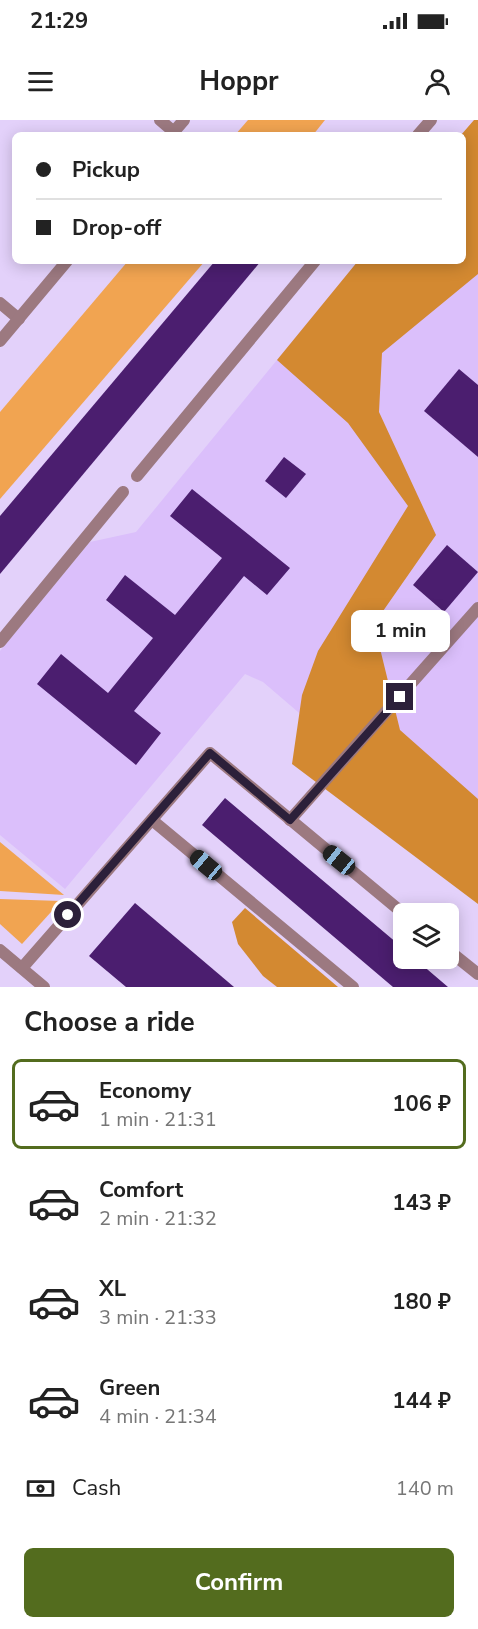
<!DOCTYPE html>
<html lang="en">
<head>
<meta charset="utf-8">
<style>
	body { margin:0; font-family:"Nunito Sans",sans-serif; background:#f2f2f2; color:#222; height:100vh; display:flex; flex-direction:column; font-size:22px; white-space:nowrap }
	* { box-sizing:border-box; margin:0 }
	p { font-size:20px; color:#767676 }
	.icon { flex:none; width:33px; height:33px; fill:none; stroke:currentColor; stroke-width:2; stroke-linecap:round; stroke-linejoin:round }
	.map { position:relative; height:867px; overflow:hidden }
	.drawer { display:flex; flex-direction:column; background:#fff; flex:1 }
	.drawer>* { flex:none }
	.hud { position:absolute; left:12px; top:12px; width:454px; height:132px; border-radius:9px; box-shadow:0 3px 15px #0003; display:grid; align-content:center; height:132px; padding:0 24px; background:#fff }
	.fabs { position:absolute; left:393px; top:783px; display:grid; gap:12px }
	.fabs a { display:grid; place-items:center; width:66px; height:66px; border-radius:9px; background:#fff; box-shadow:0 3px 15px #0003; font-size:30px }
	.end { position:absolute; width:27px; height:27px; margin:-14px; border:8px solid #2c203a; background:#fff; box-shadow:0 0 0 3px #fff }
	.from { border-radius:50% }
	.bubble { position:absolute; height:42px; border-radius:9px; background:#fff; box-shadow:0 3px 15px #0003; font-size:20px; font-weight:700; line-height:42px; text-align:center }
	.car { position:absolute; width:18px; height:36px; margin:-18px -9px; border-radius:8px; box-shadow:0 0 4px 2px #0007; background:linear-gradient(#222 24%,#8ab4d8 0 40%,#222 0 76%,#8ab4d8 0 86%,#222 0) }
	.hud b { display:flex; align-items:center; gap:21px; height:57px; font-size:22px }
	.hud b+b { border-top:2px solid #e0e0e0 }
	.hud i { width:15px; height:15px; background:#222 }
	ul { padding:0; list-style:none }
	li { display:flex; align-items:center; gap:18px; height:90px; margin:0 12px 9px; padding:0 12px; border:3px solid transparent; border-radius:9px }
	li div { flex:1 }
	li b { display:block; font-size:22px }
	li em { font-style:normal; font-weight:700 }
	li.current { border-color:#536c1e }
	li>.icon { width:54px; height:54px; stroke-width:1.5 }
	h2 { padding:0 24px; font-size:27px; line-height:72px }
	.pay { display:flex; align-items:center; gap:15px; height:66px; padding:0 24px; font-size:22px }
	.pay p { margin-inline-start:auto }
	.cta { display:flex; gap:12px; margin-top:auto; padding:12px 24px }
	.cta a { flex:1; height:69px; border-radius:9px; background:#536c1e; color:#fff; font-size:24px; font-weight:700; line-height:69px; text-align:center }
	.status { display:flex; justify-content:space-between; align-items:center; height:42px; padding:0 30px; background:#fff; direction:ltr }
	.status svg { height:16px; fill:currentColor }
	header { display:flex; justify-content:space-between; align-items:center; height:78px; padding:0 24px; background:#fff; font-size:27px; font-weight:700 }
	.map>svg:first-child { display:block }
	.built { fill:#dbbffb }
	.green { fill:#f1a451 }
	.forest { fill:#d38931 }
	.building { fill:#4b1e6f }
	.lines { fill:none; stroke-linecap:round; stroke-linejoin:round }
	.service { stroke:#9c7980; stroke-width:12 }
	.tertiary { stroke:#9c7980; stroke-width:12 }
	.route { stroke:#2c203a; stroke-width:8 }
</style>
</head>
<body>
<div class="status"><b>21:29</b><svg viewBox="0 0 49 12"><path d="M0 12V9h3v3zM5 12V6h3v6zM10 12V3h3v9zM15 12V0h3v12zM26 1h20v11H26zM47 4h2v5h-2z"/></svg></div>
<header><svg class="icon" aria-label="menu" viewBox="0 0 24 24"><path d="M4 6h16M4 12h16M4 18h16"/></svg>Hoppr<svg class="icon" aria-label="person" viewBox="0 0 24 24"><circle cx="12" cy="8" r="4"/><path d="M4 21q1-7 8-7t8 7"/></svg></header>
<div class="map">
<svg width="478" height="867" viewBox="0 0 478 867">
	<rect width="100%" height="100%" fill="#e3d1fa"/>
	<path class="built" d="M478 71V746L263 562 245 554 65 769 0 715V531L90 422 136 412 358 141H464Z"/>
	<g class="green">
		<path d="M248 0H325L313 15H235Z"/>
		<path d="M128 141H205L0 379V292Z"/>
		<path d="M0 722 64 775 0 771Z"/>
		<path d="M0 779 61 781 22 824 0 804Z"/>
	</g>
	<g class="forest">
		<path d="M474 0H478V154L382 233 379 292 436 415 374 504 400 610 478 679V784L292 644 302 575 318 531 408 386 348 303 277 240 358 141H464V15H461Z"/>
		<path d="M245 788 338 867H277L263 856 238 824 232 802Z"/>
	</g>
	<g class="building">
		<path d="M215 141H261L0 454V396Z"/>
		<path d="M459 249 478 265V337L424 291Z"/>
		<path d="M284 337 306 354 286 378 265 361Z"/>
		<path d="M192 369 290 448 267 475 244 456 134 591 161 613 136 645 37 564 61 534 108 573 153 518 106 480 125 455 175 495 222 438 170 396Z"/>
		<path d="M447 425 478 452 444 492 413 465Z"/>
		<path d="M225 678 404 829V838H414L448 867H393L202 705Z"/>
		<path d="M135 783 234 867H126L89 836Z"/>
	</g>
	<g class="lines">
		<g class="service">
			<path d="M160 0 174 12"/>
			<path d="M418 15 431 0"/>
			<path d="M0 183 19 199"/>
			<path d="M137 356 315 141"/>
			<path d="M0 522 123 372"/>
			<path d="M152 700 353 867"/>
			<path d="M290 700 478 488"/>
			<path d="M0 830 44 867"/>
			<path d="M448 830 478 854"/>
			<path d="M22 848 210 633 404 794"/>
		</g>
		<g class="tertiary">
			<path d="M171 15 184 0"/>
			<path d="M0 221 67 141"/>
		</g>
	</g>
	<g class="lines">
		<path class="route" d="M68 795 210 633 290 700 400 577"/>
	</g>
</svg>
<div class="fabs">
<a><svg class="icon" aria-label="layers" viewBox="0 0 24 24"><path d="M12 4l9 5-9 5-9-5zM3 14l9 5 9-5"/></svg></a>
</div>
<i class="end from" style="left:68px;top:795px"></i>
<i class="end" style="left:400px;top:577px"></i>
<div class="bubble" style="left:351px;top:490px;width:99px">1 min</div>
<i class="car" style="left:339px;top:740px;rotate:309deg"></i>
<i class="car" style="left:206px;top:745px;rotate:310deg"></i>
<div class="hud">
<b><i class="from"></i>Pickup</b>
<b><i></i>Drop-off</b>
</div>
</div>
<section class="drawer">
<h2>Choose a ride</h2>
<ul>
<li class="current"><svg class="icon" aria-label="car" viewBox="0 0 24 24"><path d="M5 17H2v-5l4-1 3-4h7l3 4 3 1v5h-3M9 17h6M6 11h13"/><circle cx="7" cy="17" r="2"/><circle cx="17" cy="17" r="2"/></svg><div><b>Economy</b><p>1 min · 21:31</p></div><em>106 ₽</em></li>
<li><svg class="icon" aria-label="car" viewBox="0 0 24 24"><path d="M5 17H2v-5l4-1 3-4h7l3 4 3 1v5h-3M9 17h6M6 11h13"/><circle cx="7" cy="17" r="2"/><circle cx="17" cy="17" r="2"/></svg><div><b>Comfort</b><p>2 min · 21:32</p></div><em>143 ₽</em></li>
<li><svg class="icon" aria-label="car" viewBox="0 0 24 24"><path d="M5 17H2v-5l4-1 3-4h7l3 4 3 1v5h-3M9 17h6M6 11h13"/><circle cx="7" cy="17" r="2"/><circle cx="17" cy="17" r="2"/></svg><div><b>XL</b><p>3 min · 21:33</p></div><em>180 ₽</em></li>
<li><svg class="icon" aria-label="car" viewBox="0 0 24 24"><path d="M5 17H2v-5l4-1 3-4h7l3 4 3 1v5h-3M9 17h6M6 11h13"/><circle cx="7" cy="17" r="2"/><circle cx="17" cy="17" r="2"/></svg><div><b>Green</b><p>4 min · 21:34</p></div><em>144 ₽</em></li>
</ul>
<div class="pay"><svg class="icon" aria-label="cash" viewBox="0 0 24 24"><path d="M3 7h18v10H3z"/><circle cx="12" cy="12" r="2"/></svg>Cash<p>140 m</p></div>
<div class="cta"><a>Confirm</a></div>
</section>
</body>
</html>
